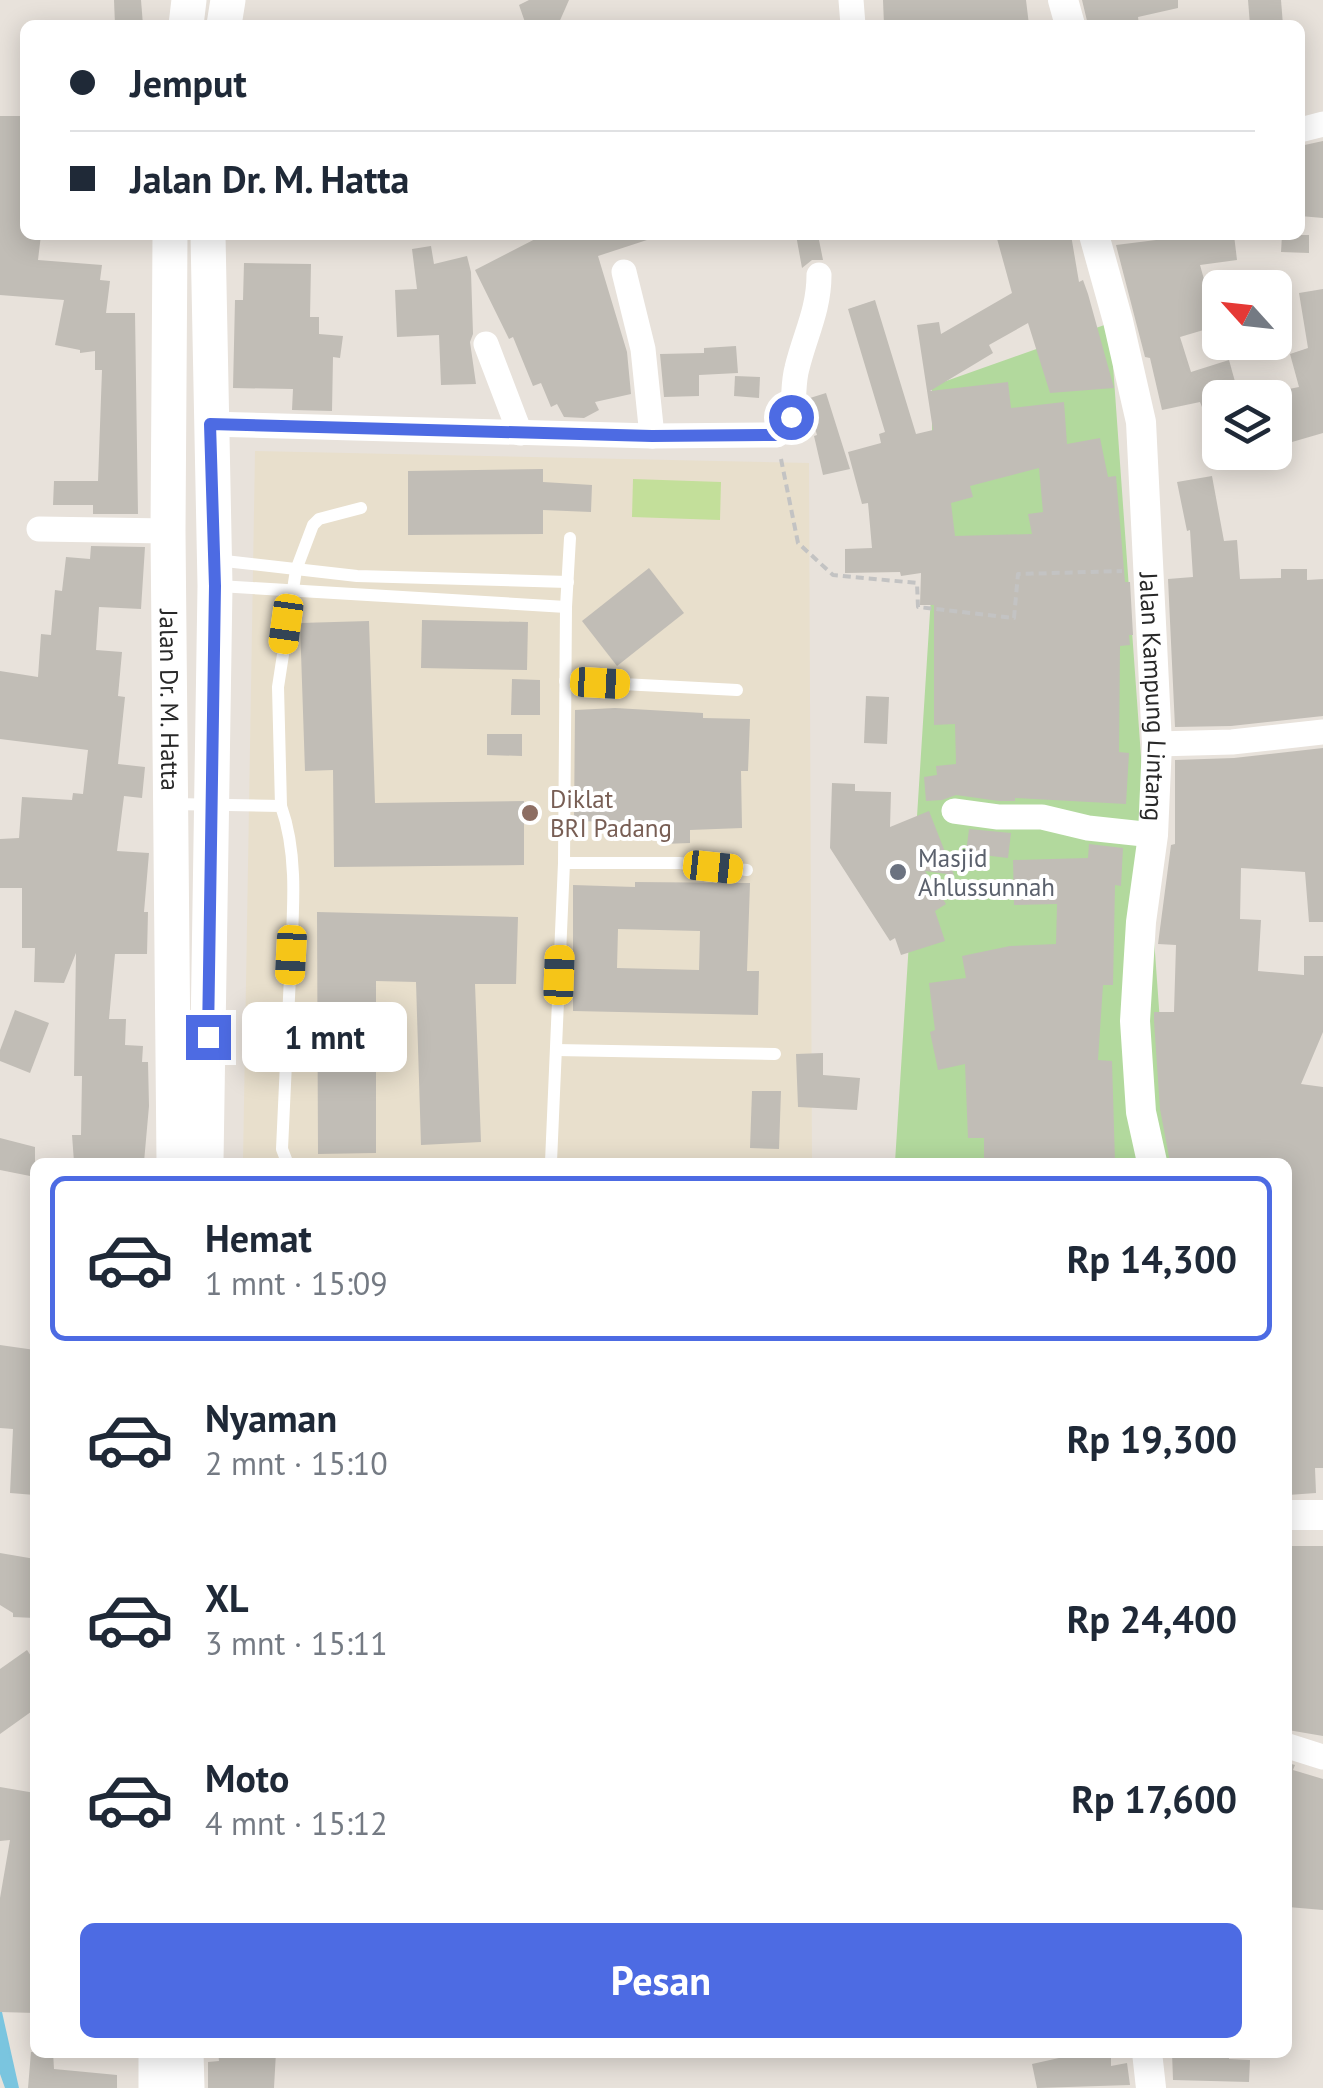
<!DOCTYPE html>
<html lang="id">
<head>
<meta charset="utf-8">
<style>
	body { margin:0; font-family:"PT Sans",sans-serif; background:#f2f2f3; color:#1f2937; height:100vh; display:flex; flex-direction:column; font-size:38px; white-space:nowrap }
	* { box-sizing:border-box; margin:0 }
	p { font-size:32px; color:#747a83 }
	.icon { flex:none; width:55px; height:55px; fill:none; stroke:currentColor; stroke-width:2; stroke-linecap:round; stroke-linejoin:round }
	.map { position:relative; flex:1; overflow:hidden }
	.sheet { position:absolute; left:30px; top:1158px; width:1262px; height:900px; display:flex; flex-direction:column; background:#fff; border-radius:15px; box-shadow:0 5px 25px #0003 }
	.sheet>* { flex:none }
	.top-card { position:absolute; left:20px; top:20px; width:1285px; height:220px; border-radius:15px; box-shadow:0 5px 25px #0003; display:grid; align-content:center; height:220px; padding:0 50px; background:#fff }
	.needle { width:65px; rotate:297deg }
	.controls { position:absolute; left:1202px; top:270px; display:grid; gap:20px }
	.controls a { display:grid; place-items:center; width:90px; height:90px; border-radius:15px; background:#fff; box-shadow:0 5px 25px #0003; font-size:50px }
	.end { position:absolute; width:45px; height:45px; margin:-22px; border:12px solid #4d6be3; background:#fff; box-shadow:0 0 0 5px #fff }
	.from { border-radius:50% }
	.bubble { position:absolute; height:70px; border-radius:15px; background:#fff; box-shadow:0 5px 25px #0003; font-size:32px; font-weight:700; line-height:70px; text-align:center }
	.car { position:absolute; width:30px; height:60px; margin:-30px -15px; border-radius:12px; box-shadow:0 0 8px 2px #0007; background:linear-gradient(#f5c518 24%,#345 0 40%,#f5c518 0 76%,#345 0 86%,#f5c518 0) }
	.top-card b { display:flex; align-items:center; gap:35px; height:95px; font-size:38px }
	.top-card b+b { border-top:2px solid #e0e1e3 }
	.top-card i { width:25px; height:25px; background:#1f2937 }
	ul { padding:18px 0 0; list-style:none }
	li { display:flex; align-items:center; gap:30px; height:165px; margin:0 20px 15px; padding:0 30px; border:5px solid transparent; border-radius:15px }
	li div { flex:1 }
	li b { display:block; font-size:38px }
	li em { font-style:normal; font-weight:700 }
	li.on { border-color:#4d6be3 }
	li>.icon { width:90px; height:90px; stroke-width:1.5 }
	.primary-button { display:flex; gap:20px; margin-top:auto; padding:20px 50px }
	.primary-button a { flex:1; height:115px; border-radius:15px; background:#4d6be3; color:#fff; font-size:40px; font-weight:700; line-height:115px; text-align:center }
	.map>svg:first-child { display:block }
	.education { fill:#e8dfcc }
	.green { fill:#b2d99d }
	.pitch { fill:#c3df9a }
	.water { fill:#7ac5df }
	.building { fill:#c1bdb6; fill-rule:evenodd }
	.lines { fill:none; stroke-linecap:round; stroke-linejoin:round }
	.path { stroke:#c3c3c3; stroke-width:4; stroke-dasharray:8 5; stroke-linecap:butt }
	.service { stroke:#fff; stroke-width:12 }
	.minor { stroke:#fff; stroke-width:25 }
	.tertiary { stroke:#fff; stroke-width:30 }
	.secondary { stroke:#fff; stroke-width:35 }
	.route { stroke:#4d6be3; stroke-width:12 }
	.education-dot { fill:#8d6e63; stroke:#fff; stroke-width:4 }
	.worship-dot { fill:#6b7280; stroke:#fff; stroke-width:4 }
	.labels { text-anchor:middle; stroke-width:8; stroke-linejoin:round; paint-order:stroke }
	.street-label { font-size:25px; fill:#282828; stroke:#fff }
	.education-label { font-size:25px; fill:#785e54; stroke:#fff; text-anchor:start }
	.worship-label { font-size:25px; fill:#5b616d; stroke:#fff; text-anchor:start }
</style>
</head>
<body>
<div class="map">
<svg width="1323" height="2088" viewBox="0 0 1323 2088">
	<rect width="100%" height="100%" fill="#e8e2db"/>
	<path class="education" d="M255 451 809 463 812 1162H243Z"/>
	<path class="green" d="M1110 323 1170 1162H895L932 581V386Z"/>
	<path class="pitch" d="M633 479 721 482 720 520 632 517Z"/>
	<path class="water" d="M0 2003 19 2088H5L0 2074Z"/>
	<g class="building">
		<path d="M114 0H141L143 25H115Z"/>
		<path d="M529 0H569L558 25H526L519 5Z"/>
		<path d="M883 0H1026L1029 25H997V21L965 25H884Z"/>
		<path d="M1082 0H1178V8L1138 17 1139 25H1088Z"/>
		<path d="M1248 0H1281L1283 25H1250Z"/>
		<path d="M0 116H25V235H41L38 260 102 265 100 280 110 281 106 313H135L138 514H93V505H53L54 481H98L102 370H95V351L80 353V350L55 345 64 300 0 295Z"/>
		<path d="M1323 141V218L1300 216V146Z"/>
		<path d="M543 235H650V239L598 256 627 352 631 394 595 402 599 410 584 418 564 417 557 404 551 407 541 383 533 386 513 337 509 339 475 270Z"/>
		<path d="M796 235H818L823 260H812L802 268Z"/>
		<path d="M996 235H1071L1079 282 1083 280 1088 294 1114 388 1050 393 1028 323 989 345 993 353 930 391 1008 382 1011 408 1064 402 1067 444 1100 438 1108 477 1116 476 1125 582H1130L1133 635H1129L1130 645 1120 646 1119 752 1129 753 1126 804 1015 798V801H999L956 795 942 800 926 801 924 777 937 775 936 766 956 764 955 724 934 725V605H920L921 573 901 576 900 572 845 573V549L872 548 868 503 862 504 848 452 881 443 879 434 885 432 848 309 875 300 916 434 933 430 917 325 939 322 941 334 1012 293ZM1039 468 1043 512 1028 514 1032 534 955 536 951 503 973 497 970 486Z"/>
		<path d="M1196 235H1234L1237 260 1200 265 1217 326 1180 337 1191 372 1229 360 1239 396 1220 398V401L1202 407 1200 402 1162 410 1150 358 1145 357 1116 245Z"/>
		<path d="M1282 235H1309V253L1281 252Z"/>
		<path d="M431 246 434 264 467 256 471 272 473 334 470 342 476 384 441 385 439 335 397 337 395 290 417 289 412 249Z"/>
		<path d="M244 263 311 264 310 317H319V334L343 336 340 358 333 357 332 411 292 410 293 389 233 388 235 300H243Z"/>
		<path d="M1323 289V433L1292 442 1286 423 1290 422 1284 390 1299 387 1290 354 1308 348 1299 293Z"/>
		<path d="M736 346 738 373 699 375V396L664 397 660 354 704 353V348Z"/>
		<path d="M735 376 760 377 759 398 734 396Z"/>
		<path d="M826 393 850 469 823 475 814 436 817 435 809 409 810 398Z"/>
		<path d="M543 469V482L592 485 591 512 543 510V534L408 535V471Z"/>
		<path d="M1212 476 1224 541 1237 540 1240 579 1281 578V569H1307V580L1323 579V716L1231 726 1175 727 1168 579 1193 577 1190 530 1187 531 1177 482Z"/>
		<path d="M91 546 145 547 141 609 99 607 96 650 122 652 118 696 125 697 118 764 145 767 142 798 124 796 117 851 149 853 144 912H148L147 954H115L109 1019H126L125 1045 143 1046 142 1062H148L149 1106 144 1162H74L72 1135H81L82 1076H74L76 953 64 983 34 982 35 948H22V888H0V839L19 838 22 797 72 800 73 793 83 794 88 750 0 739V671L38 677 41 634 51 635 55 590 62 591 66 557 90 559Z"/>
		<path d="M649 568 684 613 617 666 582 621Z"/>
		<path d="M422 620 528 622 527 670 421 668Z"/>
		<path d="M369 621 375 803 524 801V865L334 867 333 770 305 771 300 623Z"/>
		<path d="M512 679 540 680V715H511Z"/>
		<path d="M866 696 889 697 887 744 864 743Z"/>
		<path d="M615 708 703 713V718L750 719 748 771H741L742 828 690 830V843L663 844 662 823 574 821 575 710Z"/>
		<path d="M487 734H522V756L487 755Z"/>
		<path d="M1323 748V922H1309L1305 872 1241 868 1240 919 1261 920 1258 971 1304 975V956H1323V1032L1301 1084 1323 1087V1468H1315L1316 1493 1288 1495V1162H1170L1160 1109 1154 1021V1012H1174L1176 945 1158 944 1171 845 1175 844V760L1234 758Z"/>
		<path d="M832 783 855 784V791L891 792 890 827 929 811 954 875 925 871 946 904 935 911 945 941 901 955 895 938 890 941 830 848Z"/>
		<path d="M969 829 1011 833 1008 858 966 853Z"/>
		<path d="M1089 844 1123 848 1121 886 1115 885 1113 985H1103L1098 1060 1112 1061 1115 1162H984V1138H968L965 1064 938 1070 930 1032 935 1030 929 983 966 978 962 956 1010 946 1056 944 1057 904 1014 905 1013 860 1088 858Z"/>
		<path d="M635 882 750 883 747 971H759L758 1015 573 1011V885L635 887ZM618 929 700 931 699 970 617 968Z"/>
		<path d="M317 912 518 917 516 984H475L481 1142 421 1145 416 982 376 981V1153L318 1154Z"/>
		<path d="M15 1010 49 1023 30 1073 0 1061V1050Z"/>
		<path d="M823 1053V1075L860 1078 857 1110 798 1107 796 1054Z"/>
		<path d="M752 1091H781L779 1149 750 1148Z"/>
		<path d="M0 1138 35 1147V1177L0 1170Z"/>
		<path d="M0 1345 35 1350V1495L10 1493 13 1429 0 1428Z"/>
		<path d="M1288 1546H1323V1736L1288 1730Z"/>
		<path d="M0 1553 35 1559V1618L13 1617V1613L0 1605Z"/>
		<path d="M27 1650 35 1662V1709L0 1734V1669Z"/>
		<path d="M1288 1763 1295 1765 1293 1770 1323 1779V1910L1288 1907Z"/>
		<path d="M0 1787 35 1793V2013L0 2012V1898L10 1840 0 1841Z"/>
		<path d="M31 2052H53L54 2069 117 2075V2088H28Z"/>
		<path d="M218 2052H276L274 2088H208V2062L219 2061Z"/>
		<path d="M1059 2052H1111V2066L1127 2063 1130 2085 1037 2088 1032 2064 1059 2058Z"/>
		<path d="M1172 2052H1229V2059L1250 2060 1249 2082 1173 2080Z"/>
	</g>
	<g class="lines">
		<path class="path" d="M781 459 798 543 833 575 917 583 918 607 1014 618 1018 574 1122 571"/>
		<g class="service">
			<path d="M216 560 357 576 568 582"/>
			<path d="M219 586 566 607"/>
			<path d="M565 681 737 690"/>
			<path d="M172 804 281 806C300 859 292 921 290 976 287 1034 285 1091 282 1149L287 1162"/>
			<path d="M281 806 278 687 296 570 313 525 319 519 361 508"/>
			<path d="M564 863H679L747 870"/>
			<path d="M556 1050 775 1054"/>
			<path d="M551 1162 564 863 566 607 570 538"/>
		</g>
		<g class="minor">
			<path d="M851 0 853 25"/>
			<path d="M1300 130 1323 124"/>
			<path d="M624 272 643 349 652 436"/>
			<path d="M486 344 520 433"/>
			<path d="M209 424 652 436 777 435C800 417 790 393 797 368 805 335 819 310 819 275"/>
			<path d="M39 529 168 531"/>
			<path d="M1157 744 1232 742 1323 732"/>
			<path d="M954 811 998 817H1042L1088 828 1153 835"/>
			<path d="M1288 1746 1323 1757"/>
		</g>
		<g class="tertiary">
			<path d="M1063 0 1070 25"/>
			<path id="s1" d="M1094 235 1118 321 1141 422 1157 744 1153 835 1141 922 1135 1021 1141 1112 1152 1162"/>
			<path d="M1288 1515H1323"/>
			<path d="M1147 2052 1151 2088"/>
		</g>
		<g class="secondary">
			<path d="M186 25 189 0"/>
			<path d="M224 25 228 0"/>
			<path id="s2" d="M170 235 168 531 174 1162"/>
			<path d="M206 1162 215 586 208 235"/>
			<path d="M156 2052V2088"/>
			<path d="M186 2052 187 2088"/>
		</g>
	</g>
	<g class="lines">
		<path class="route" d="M208 1037 215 586 210 424 652 436 777 435 786 428 791 417"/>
	</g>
	<circle class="education-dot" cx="530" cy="813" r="10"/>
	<circle class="worship-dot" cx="898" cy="872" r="10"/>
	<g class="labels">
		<g class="street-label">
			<text dy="9" stroke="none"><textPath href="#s1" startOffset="468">Jalan Kampung Lintang</textPath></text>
			<text dy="9" stroke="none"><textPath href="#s2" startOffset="465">Jalan Dr. M. Hatta</textPath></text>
		</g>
		<g class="education-label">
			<text x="550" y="808">Diklat<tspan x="550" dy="29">BRI Padang</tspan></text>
		</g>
		<g class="worship-label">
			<text x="918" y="867">Masjid<tspan x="918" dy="29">Ahlussunnah</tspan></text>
		</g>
	</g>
</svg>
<div class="controls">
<a><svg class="needle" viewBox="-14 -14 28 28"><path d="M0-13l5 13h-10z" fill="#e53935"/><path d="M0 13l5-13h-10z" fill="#747a83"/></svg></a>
<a><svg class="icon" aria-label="layers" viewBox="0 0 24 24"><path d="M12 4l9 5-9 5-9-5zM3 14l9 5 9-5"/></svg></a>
</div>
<i class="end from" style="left:791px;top:417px"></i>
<i class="end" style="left:208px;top:1037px"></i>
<div class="bubble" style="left:242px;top:1002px;width:165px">1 mnt</div>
<i class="car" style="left:286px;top:624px;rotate:188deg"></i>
<i class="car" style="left:600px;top:683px;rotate:93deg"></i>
<i class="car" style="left:713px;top:867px;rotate:96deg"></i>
<i class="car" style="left:291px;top:955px;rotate:183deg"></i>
<i class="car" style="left:559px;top:975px;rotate:2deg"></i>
<div class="top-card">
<b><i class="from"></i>Jemput</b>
<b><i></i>Jalan Dr. M. Hatta</b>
</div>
<section class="sheet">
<ul>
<li class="on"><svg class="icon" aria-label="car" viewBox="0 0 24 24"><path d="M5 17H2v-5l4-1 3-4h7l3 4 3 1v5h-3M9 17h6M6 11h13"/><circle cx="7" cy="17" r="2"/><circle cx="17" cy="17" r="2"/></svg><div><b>Hemat</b><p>1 mnt · 15:09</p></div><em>Rp 14,300</em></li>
<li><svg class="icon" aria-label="car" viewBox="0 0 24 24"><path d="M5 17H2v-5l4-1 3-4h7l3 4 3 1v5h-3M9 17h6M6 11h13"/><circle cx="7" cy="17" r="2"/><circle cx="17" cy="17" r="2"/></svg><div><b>Nyaman</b><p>2 mnt · 15:10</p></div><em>Rp 19,300</em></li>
<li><svg class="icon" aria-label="car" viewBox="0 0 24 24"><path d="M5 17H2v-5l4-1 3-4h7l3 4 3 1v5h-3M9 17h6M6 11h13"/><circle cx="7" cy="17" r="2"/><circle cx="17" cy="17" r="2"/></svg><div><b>XL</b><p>3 mnt · 15:11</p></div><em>Rp 24,400</em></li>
<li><svg class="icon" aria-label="car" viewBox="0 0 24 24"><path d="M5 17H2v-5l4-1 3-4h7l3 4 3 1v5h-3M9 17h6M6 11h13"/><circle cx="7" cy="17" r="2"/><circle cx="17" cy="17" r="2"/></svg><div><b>Moto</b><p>4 mnt · 15:12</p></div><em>Rp 17,600</em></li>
</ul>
<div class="primary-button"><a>Pesan</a></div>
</section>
</div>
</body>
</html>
